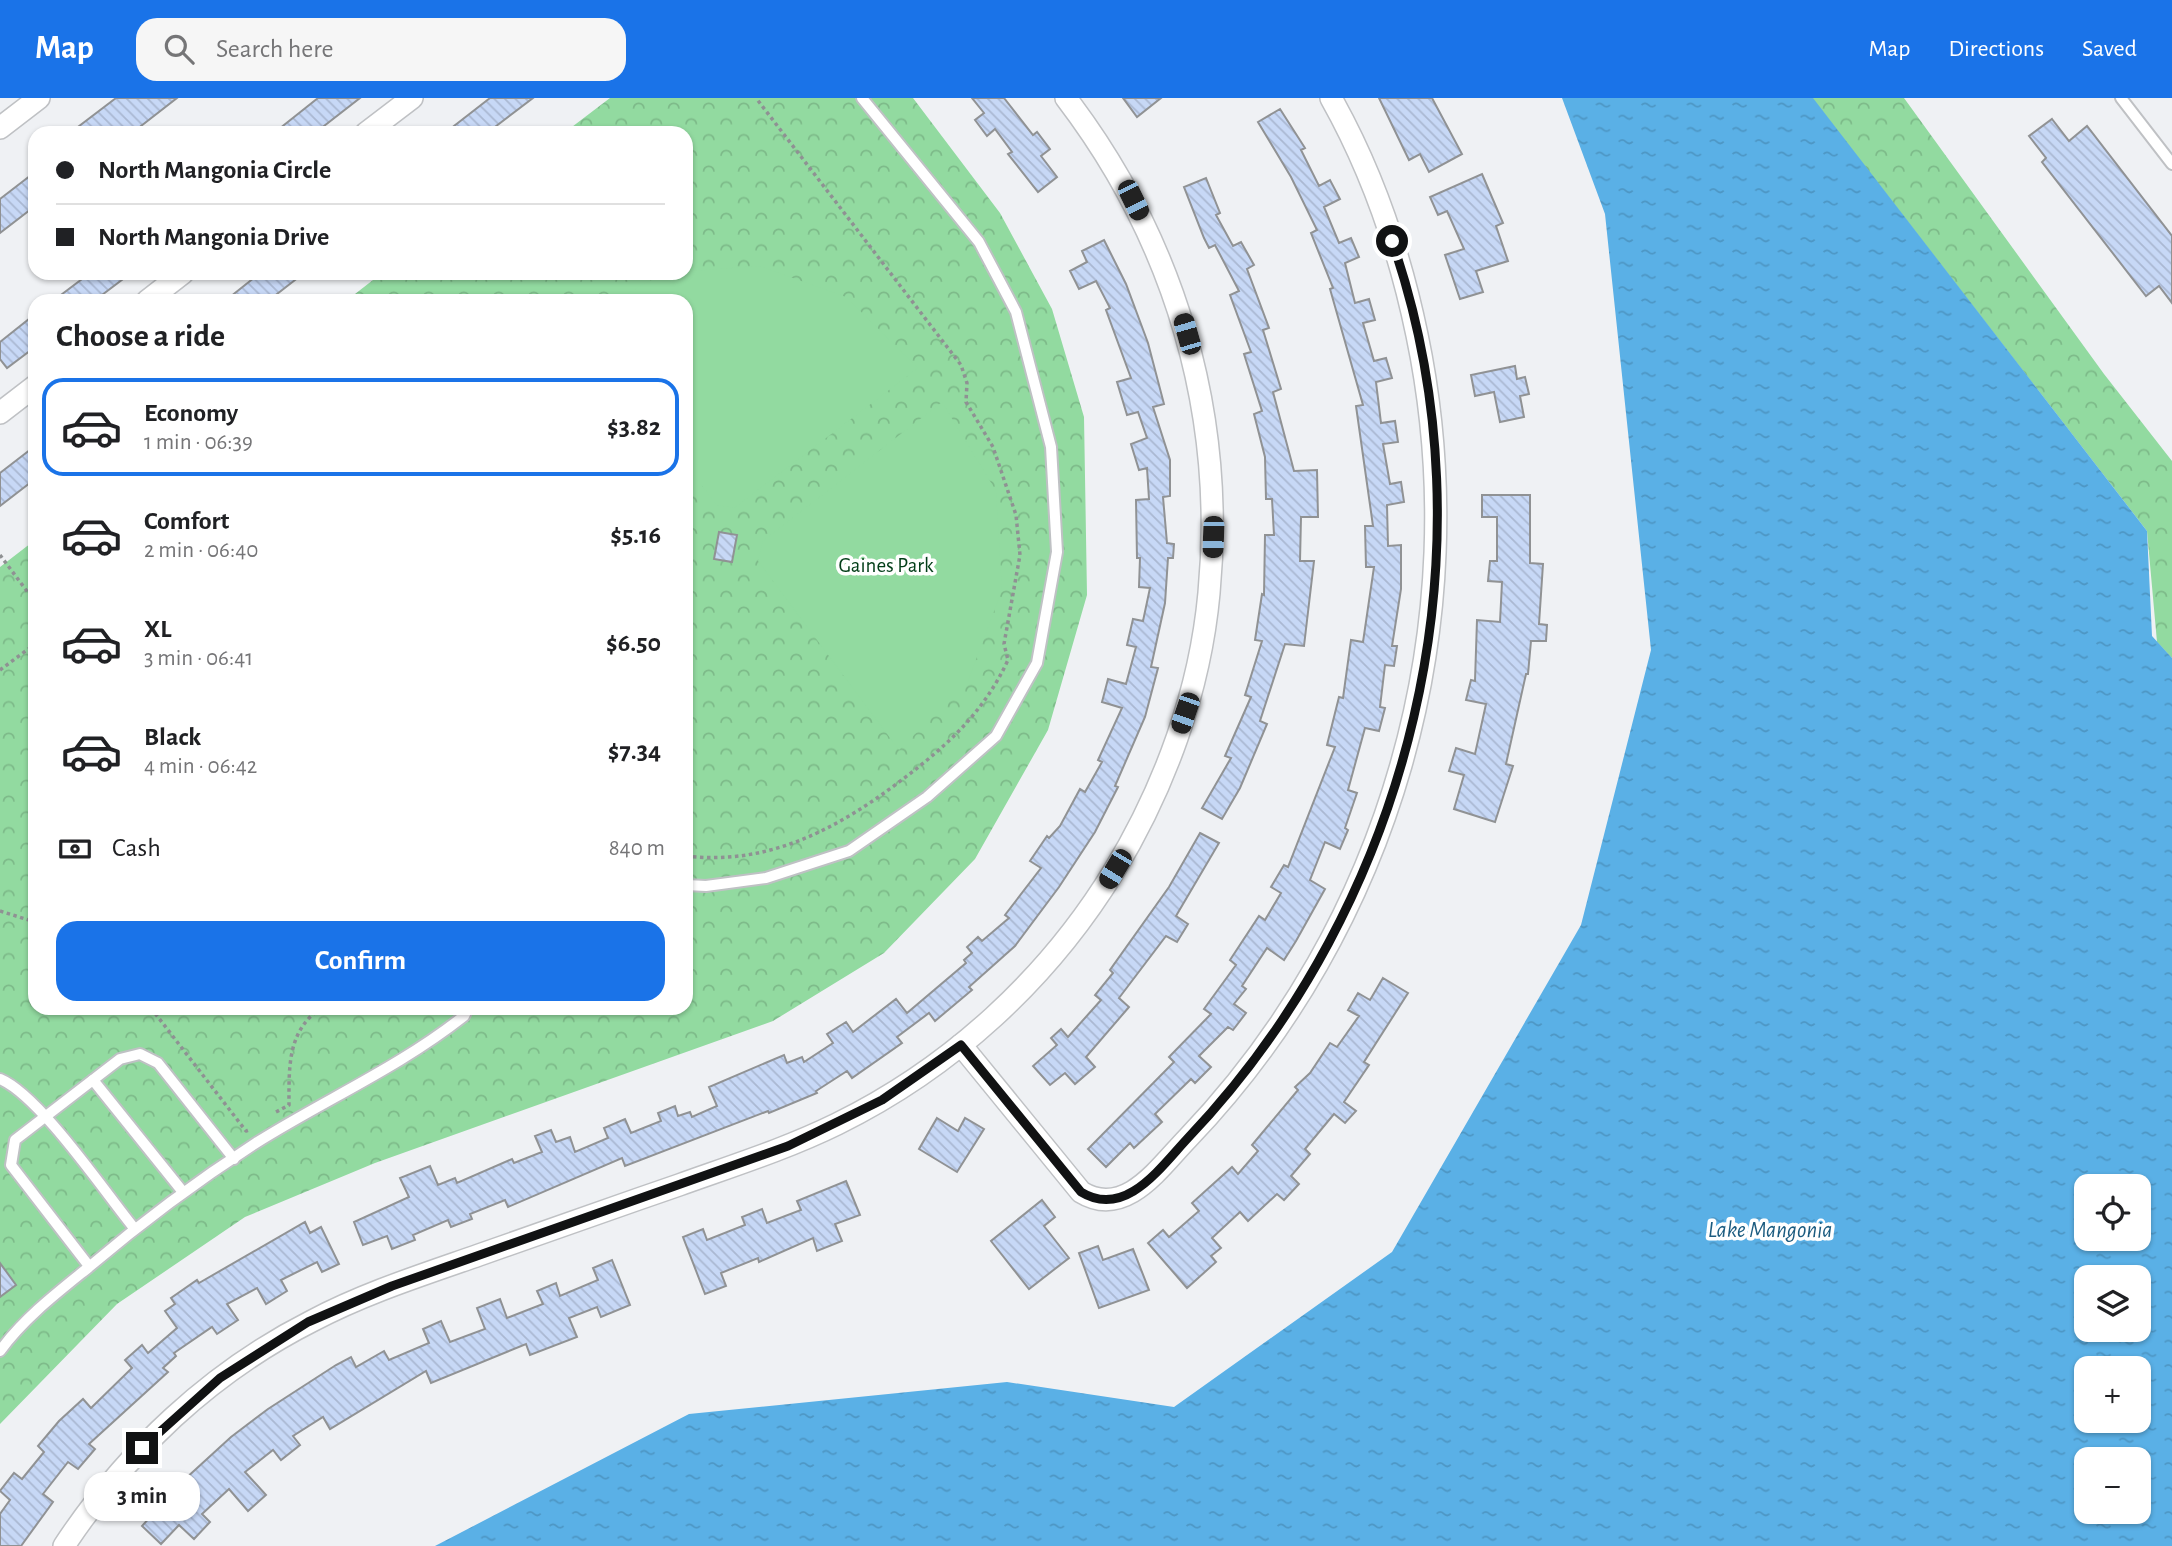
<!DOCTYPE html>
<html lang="en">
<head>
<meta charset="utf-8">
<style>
	body { margin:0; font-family:"Alegreya Sans",sans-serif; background:#f6f6f6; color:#202124; height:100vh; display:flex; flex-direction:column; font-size:26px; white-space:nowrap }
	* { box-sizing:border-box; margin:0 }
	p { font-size:23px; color:#757577 }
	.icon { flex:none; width:38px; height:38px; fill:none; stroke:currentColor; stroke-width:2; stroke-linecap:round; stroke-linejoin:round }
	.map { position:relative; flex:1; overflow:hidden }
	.details { position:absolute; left:28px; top:196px; width:665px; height:721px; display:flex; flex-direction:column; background:#fff; border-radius:21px; box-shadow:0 2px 5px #0004 }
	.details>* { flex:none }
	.hud { position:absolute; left:28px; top:28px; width:665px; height:154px; border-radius:21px; box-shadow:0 2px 5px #0004; display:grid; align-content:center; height:154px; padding:0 28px; background:#fff }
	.fabs { position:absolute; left:2074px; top:1076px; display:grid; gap:14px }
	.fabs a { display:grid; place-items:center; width:77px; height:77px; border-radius:14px; background:#fff; box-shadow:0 2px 5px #0004; font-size:35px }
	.end { position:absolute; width:32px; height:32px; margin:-16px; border:9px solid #111213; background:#fff; box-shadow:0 0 0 4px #fff }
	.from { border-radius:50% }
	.bubble { position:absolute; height:49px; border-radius:21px; background:#fff; box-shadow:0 2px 5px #0004; font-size:23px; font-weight:700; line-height:49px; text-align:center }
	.car { position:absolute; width:21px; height:42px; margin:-21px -10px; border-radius:9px; box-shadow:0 0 5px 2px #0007; background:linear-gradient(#222 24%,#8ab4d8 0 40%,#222 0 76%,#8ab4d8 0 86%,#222 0) }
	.hud b { display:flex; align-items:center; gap:24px; height:66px; font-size:26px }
	.hud b+b { border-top:2px solid #e0e0e0 }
	.hud i { width:18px; height:18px; background:#202124 }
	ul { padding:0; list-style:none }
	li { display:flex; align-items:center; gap:21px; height:98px; margin:0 14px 10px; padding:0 14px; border:4px solid transparent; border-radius:21px }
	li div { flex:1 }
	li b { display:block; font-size:26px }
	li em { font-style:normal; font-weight:700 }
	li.selected { border-color:#1a73e8 }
	li>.icon { width:63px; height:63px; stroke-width:1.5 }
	h2 { padding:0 28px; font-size:32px; line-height:84px }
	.pay { display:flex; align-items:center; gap:18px; height:77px; padding:0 28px; font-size:26px }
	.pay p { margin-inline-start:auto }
	.button { display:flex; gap:14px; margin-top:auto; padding:14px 28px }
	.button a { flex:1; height:80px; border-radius:21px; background:#1a73e8; color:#fff; font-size:28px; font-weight:700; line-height:80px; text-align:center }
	header { display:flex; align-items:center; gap:42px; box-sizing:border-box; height:98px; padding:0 35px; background:#1a73e8; color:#fff }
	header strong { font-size:33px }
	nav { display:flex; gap:38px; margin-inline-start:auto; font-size:24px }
	.search { width:490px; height:63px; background:#f6f6f6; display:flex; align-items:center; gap:18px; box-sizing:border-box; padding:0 24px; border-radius:21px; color:#757577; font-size:26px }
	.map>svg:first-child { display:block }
	.park { fill:url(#park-crowns) }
	.pitch { fill:#92daa0 }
	.water { fill:url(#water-ripples); fill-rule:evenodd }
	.building { fill:url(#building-back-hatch); stroke:#909294; stroke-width:2 }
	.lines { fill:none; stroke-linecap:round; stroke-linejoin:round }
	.lane-casing { stroke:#bfc1c4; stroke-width:14 }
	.street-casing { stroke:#bfc1c4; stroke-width:24 }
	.path { stroke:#8f9193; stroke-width:3.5; stroke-dasharray:3.5 3.5; stroke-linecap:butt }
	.lane { stroke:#fff; stroke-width:10 }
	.street { stroke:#fff; stroke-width:21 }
	.route { stroke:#111213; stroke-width:9 }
	.labels { text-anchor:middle; stroke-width:7; stroke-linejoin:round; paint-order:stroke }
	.park-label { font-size:21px; fill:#023e18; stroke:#fff }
	.water-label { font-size:23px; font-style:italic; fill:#1c5c80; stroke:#fff }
</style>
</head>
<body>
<header>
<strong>Map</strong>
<div class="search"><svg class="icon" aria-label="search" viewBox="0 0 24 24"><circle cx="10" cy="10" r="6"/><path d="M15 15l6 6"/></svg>Search here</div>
<nav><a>Map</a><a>Directions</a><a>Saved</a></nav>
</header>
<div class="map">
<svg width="2172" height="1448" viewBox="0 0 2172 1448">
	<defs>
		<pattern id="park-crowns" width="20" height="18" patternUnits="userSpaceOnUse" patternTransform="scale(1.75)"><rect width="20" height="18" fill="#92daa0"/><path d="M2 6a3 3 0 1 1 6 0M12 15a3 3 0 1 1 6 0" fill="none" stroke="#7dba89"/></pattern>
		<pattern id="water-ripples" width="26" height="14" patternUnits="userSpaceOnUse" patternTransform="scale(1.75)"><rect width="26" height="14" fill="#5ab0e6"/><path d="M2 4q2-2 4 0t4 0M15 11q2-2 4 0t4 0" fill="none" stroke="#4d96c4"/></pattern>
		<pattern id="building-back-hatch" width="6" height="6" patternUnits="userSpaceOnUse" patternTransform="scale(1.75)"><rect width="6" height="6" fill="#c7d8f6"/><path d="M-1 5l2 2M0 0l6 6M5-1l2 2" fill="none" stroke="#aab8d2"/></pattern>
	</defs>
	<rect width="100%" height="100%" fill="#eff1f4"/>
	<g class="park">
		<path d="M610 0H913L1000 115 1052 211 1084 319 1087 497 1048 632 975 761 884 855 773 923 375 1065 245 1119 117 1206 0 1326V469L35 442V910H686V203H346L382 175H686V35H564Z"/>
		<path d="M1812 0H1904L2104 276 2172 363V560L2157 544 2147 433Z"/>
	</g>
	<g class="pitch">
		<path d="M759 168 846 199 918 270 734 410 717 407 686 367V203H614L664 175Z"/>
		<path d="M942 304 996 393 1002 492 968 583 899 652 758 463 763 443Z"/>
	</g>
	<path class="water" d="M1562 0H1813L2147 433 2152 538 2172 560V1448H435L689 1316 1007 1284 1174 1309 1392 1154 1581 827 1651 552 1605 116ZM2086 1088H2138V1141H2086ZM2086 1180H2138V1232H2086ZM2086 1270H2138V1323H2086ZM2086 1362H2138V1414H2086Z"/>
	<g class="building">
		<path d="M116 0H177L132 35H70Z"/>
		<path d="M318 0H360L315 35H274Z"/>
		<path d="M490 0H533L487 35H445Z"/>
		<path d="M972 0H1004L1033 37 1037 34 1050 51 1041 58 1057 79 1038 94 1008 56 1012 54 995 31 987 38 975 22 984 15Z"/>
		<path d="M1123 0H1161L1137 19Z"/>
		<path d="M1379 0H1432L1462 56 1429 74 1420 56 1409 62Z"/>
		<path d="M1280 11 1305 50 1301 52 1319 88 1330 82 1340 101 1324 109 1339 145 1351 140 1359 159 1345 165 1355 205 1369 201 1375 222 1363 225 1374 263 1386 260 1392 280 1376 284 1381 325 1395 323 1398 344 1383 346 1390 386 1401 384 1404 404 1387 407 1388 448 1401 447V491L1392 548H1397L1394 568 1385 567 1380 609 1385 610 1379 633 1365 630 1348 692 1357 695 1345 730 1348 732 1340 751 1325 744 1310 782 1325 791 1296 843 1284 862 1267 850 1242 888 1246 891 1234 906 1246 915 1233 932 1228 929 1199 958 1211 969 1195 985 1191 981 1155 1016 1162 1024 1134 1050 1130 1045 1106 1069 1088 1051 1174 964 1169 959 1211 916 1204 911 1236 867 1230 862 1259 818 1265 822 1281 795 1271 789 1284 767 1288 769 1335 649 1327 647 1339 599 1343 600 1351 542 1363 544 1374 469H1366L1365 428H1373L1356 308 1363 307 1330 191 1333 190 1311 135 1317 132 1291 79 1258 24Z"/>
		<path d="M2052 21 2069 43 2087 28 2172 138V205L2159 188 2146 198 2042 64 2046 60 2029 38Z"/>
		<path d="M35 74V108L0 135V101Z"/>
		<path d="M1482 76 1503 125 1496 128 1508 163 1476 173 1483 194 1460 201 1445 157 1464 151 1447 113 1438 117 1430 99Z"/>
		<path d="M1206 80 1220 115 1216 117 1233 148 1241 144 1254 167 1247 171 1269 230 1263 232 1281 291 1273 294 1294 373 1317 372 1318 419H1301L1300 463H1314L1304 548 1285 546 1260 623 1267 626 1240 690 1222 721 1202 710 1231 660 1225 658 1251 599 1245 597 1262 543 1255 542 1262 496 1264 497 1265 437H1274L1272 401H1266L1265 359 1254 316 1262 313 1244 256 1251 254 1230 197 1239 193 1215 147 1209 150 1204 140 1184 89Z"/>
		<path d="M1104 142 1126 186 1148 245 1164 306 1153 309 1170 362V398L1163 399 1167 445 1174 446 1173 460H1168L1165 505 1151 569 1158 570 1145 619 1115 688 1118 689 1095 734 1059 789 1015 848 969 889 972 892 935 923 929 915 897 939 902 945 852 980 847 973 816 993 817 995 769 1015 768 1013 625 1068 622 1060 508 1109 505 1102 470 1116 472 1121 451 1129 448 1122 413 1137 415 1142 392 1151 387 1138 363 1147 354 1124 409 1099 400 1080 430 1068 438 1087 455 1080 457 1085 512 1061 514 1065 542 1054 535 1038 551 1032 556 1044 570 1039 575 1054 608 1040 604 1030 625 1021 631 1035 661 1023 658 1015 675 1008 678 1018 690 1014 692 1019 717 1008 709 989 784 957 787 965 802 959 804 964 833 945 827 936 846 924 853 934 896 901 907 915 966 865 964 862 972 855 967 849 978 839 982 843 1009 820 1005 817 1041 770 1030 763 1047 738 1049 740 1060 728 1080 691 1085 694 1102 664 1098 662 1122 610 1102 604 1108 581 1126 586 1136 549 1127 547 1133 521 1143 523 1150 490 1139 489 1140 460H1137L1136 402 1149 401 1147 370 1139 372 1131 346 1147 340 1138 314 1127 317 1117 284 1131 280 1106 212 1110 210 1096 183 1079 191 1070 173 1087 164 1082 153Z"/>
		<path d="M90 175H131L94 203H53Z"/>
		<path d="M260 175H304L268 203H225Z"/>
		<path d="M29 221 35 229V249L7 270 0 261V244Z"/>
		<path d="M1515 268 1517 281 1525 279 1529 296 1520 298 1524 319 1500 324 1494 294 1475 298 1471 277Z"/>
		<path d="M35 348V381L0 408V375Z"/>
		<path d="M1482 397H1530V465L1543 466 1539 526 1547 527 1546 543H1531L1528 576H1526L1506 666 1513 668 1495 724 1454 711 1464 677 1449 673 1456 650 1475 656 1486 606 1466 602 1471 582 1475 583 1477 522 1500 524 1502 484 1488 483 1490 463H1497V419H1482Z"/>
		<path d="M719 434 737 437 732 464 714 461Z"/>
		<path d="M1200 735 1219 745 1176 818 1188 826 1177 844 1166 838 1119 900 1129 909 1086 959 1095 969 1075 986 1065 975 1050 987 1033 968 1057 947 1051 940 1061 931 1068 939 1101 902 1095 897 1113 875 1110 872 1169 789Z"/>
		<path d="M1383 880 1408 895 1364 964 1369 967 1344 1004 1356 1013 1345 1025 1334 1016 1305 1051 1310 1056 1291 1078 1299 1086 1284 1102 1277 1096 1248 1123 1240 1114 1212 1140 1221 1150 1211 1158 1216 1164 1187 1190 1148 1145 1163 1132 1169 1139 1199 1113 1192 1105 1232 1069 1238 1076 1258 1053 1252 1047 1298 992 1295 989 1310 975 1330 945 1337 949 1359 918 1348 912 1358 895 1370 902Z"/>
		<path d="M937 1020 958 1033 965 1020 984 1031 957 1074 919 1051Z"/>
		<path d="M846 1083 860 1117 835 1126 842 1143 817 1153 813 1140 759 1164 758 1160 721 1175 726 1188 705 1196 683 1139 703 1131 707 1142 745 1127 742 1119 762 1111 767 1125 801 1112 797 1103Z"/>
		<path d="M1042 1102 1055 1119 1044 1128 1069 1160 1029 1191 991 1143Z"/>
		<path d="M305 1124 310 1135 321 1129 339 1166 322 1174 317 1164 281 1182 287 1193 266 1206 257 1190 227 1206 238 1222 217 1236 212 1229 174 1255 176 1258 163 1270 168 1274 89 1346 95 1351 78 1371 68 1364 43 1396 53 1404 21 1448H0V1416L10 1402 0 1393 14 1375 22 1381 44 1354 38 1348 59 1323 83 1301 91 1310 132 1270 125 1262 142 1247 148 1255 177 1230 165 1213 175 1206 171 1200 197 1182 199 1185Z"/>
		<path d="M1098 1148 1103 1162 1133 1151 1149 1192 1099 1210 1079 1155Z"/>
		<path d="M612 1162 630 1207 601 1219 597 1209 569 1220 577 1239 530 1257 526 1246 431 1285 426 1273 330 1331 323 1319 293 1338 300 1347 281 1362 273 1352 245 1374 266 1397 248 1413 229 1391 202 1416 210 1424 194 1441 179 1427 161 1446 142 1428 184 1382 231 1339 268 1311 336 1267 351 1259 356 1269 384 1253 389 1262 429 1245 423 1231 441 1223 450 1244 485 1231 477 1210 500 1201 507 1220 543 1206 537 1193 556 1185 560 1198 598 1182 593 1170Z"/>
		<path d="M0 1165 16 1187 0 1199Z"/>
	</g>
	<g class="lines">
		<g class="lane-casing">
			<g id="lane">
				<path d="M2121 0 2172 66"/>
				<path d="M686 787 706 788 766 780 849 753 927 699 996 638 1037 565 1057 454 1051 349 1016 214 979 144 862 0"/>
				<path d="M0 981C39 997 104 1093 134 1130"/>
				<path d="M93 982 183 1094"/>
				<path d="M89 1168 11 1067 15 1042 120 961 140 956 158 965 234 1061"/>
				<path d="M0 1253C24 1220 58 1194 89 1169 142 1124 197 1083 256 1045 326 1001 398 970 464 918L468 910"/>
			</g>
		</g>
		<g class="street-casing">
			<g id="street">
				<path d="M0 30 39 0"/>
				<path d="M366 35 412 0"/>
				<path d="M147 203 183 175"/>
				<path d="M0 315 35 288"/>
				<path d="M961 947 1081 1094C1125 1121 1159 1070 1187 1041 1391 828 1477 525 1417 237 1400 155 1372 73 1331 0"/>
				<path d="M64 1448C126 1354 211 1274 312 1223 365 1195 422 1177 479 1157 545 1134 612 1110 679 1087 732 1068 786 1051 837 1026 951 970 1048 881 1114 773 1165 689 1200 593 1209 495 1226 315 1175 143 1066 0"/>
			</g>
		</g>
		<g class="path">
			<path d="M0 457 35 504"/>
			<path d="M0 572 35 546"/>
			<path d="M686 758C769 768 839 730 903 681 948 647 984 614 1008 562L1004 546 1020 457 1016 417 993 349 966 304 967 285 961 267 756 0"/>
			<path d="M0 813 35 824"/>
			<path d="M151 910 246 1033 249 1032"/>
			<path d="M276 1014 289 1007C289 970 287 933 321 910"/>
		</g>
		<use href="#lane" class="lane"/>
		<use href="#street" class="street"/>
	</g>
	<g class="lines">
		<path class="route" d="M142 1350 220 1280 308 1224 392 1188 788 1048 882 1002 961 947 1081 1094C1125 1121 1160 1070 1187 1041 1411 806 1499 452 1392 143"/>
	</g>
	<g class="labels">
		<g class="park-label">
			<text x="886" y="474">Gaines Park</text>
		</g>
		<g class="water-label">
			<text x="1770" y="1139">Lake Mangonia</text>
		</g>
	</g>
</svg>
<div class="fabs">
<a><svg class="icon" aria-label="locate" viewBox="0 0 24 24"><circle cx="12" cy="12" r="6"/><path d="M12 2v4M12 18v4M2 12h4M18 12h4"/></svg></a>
<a><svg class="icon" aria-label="layers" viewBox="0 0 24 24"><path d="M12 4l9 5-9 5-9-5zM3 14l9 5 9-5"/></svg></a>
<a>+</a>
<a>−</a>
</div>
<i class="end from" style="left:1392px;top:143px"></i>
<i class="end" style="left:142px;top:1350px"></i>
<div class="bubble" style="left:84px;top:1374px;width:116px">3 min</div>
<i class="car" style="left:1133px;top:102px;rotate:154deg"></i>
<i class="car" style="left:1187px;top:236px;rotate:344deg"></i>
<i class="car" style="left:1213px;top:439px;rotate:182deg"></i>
<i class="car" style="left:1185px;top:615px;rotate:199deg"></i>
<i class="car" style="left:1115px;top:771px;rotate:211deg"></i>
<div class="hud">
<b><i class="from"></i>North Mangonia Circle</b>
<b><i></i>North Mangonia Drive</b>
</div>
<section class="details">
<h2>Choose a ride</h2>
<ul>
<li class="selected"><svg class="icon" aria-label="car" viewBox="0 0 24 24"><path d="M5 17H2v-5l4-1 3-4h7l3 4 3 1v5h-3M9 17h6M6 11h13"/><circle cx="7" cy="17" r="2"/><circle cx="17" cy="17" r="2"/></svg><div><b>Economy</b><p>1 min · 06:39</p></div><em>$3.82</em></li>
<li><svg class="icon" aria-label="car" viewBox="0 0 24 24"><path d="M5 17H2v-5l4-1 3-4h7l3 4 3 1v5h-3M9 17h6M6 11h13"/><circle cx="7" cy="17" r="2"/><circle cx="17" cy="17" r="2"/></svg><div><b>Comfort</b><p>2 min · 06:40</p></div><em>$5.16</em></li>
<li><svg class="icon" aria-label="car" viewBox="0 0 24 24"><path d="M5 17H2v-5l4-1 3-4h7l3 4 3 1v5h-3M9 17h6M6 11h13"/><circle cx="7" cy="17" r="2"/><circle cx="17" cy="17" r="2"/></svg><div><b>XL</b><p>3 min · 06:41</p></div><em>$6.50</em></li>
<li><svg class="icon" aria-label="car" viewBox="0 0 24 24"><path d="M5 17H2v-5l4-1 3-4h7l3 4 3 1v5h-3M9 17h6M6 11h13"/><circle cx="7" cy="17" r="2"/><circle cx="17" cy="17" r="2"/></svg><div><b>Black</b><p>4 min · 06:42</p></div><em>$7.34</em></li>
</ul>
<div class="pay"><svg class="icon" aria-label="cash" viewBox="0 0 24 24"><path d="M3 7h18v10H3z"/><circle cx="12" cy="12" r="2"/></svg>Cash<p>840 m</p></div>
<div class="button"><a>Confirm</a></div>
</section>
</div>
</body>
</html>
